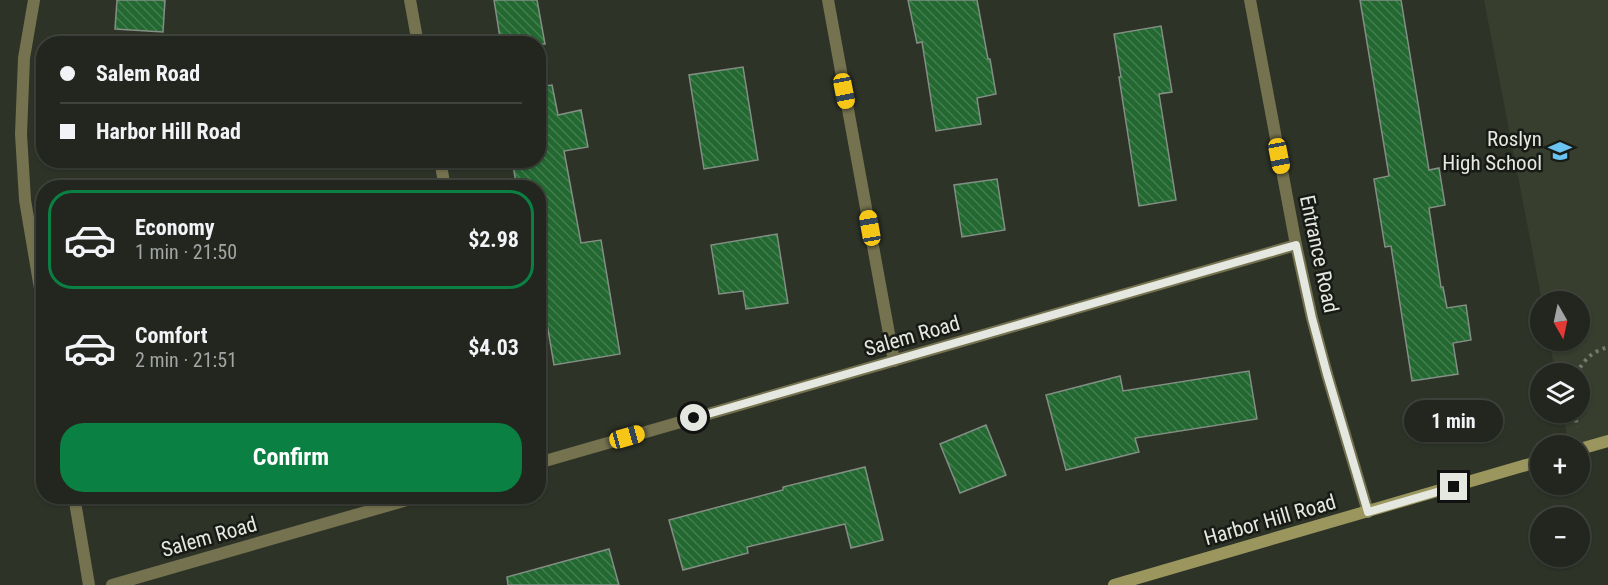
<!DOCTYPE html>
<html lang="en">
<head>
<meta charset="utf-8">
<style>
	body { margin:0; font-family:"Roboto Condensed",sans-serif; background:#2e322b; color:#f1f3f6; height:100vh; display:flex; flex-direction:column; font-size:22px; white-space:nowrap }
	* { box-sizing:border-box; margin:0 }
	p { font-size:20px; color:#a2a5a4 }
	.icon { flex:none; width:33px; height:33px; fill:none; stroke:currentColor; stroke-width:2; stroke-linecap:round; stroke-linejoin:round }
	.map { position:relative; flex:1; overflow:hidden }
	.panel { position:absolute; left:36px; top:180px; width:510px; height:324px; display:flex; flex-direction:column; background:#22261e; border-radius:24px; box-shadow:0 2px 4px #0004,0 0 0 2px #3f433c }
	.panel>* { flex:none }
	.top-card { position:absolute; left:36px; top:36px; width:510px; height:132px; border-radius:24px; box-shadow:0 2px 4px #0004,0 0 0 2px #3f433c; display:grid; align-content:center; height:132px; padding:0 24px; background:#22261e }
	.needle { width:39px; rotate:171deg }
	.fabs { position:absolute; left:1530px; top:291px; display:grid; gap:12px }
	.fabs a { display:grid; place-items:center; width:60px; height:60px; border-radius:50%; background:#22261e; box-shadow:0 2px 4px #0004,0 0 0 2px #3f433c; font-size:30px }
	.end { position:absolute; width:27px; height:27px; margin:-14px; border:8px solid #e5e8e1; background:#111; box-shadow:0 0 0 3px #111 }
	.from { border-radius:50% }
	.bubble { position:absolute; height:42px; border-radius:21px; background:#22261e; box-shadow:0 2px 4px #0004,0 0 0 2px #3f433c; font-size:20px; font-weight:700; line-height:42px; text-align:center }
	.car { position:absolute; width:18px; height:36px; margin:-18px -9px; border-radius:8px; box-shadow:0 0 4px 2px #0007; background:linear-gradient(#f5c518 24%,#345 0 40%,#f5c518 0 76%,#345 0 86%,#f5c518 0) }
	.top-card b { display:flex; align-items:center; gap:21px; height:57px; font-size:22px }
	.top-card b+b { border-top:2px solid #3f433c }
	.top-card i { width:15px; height:15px; background:#f1f3f6 }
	ul { padding:10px 0 0; list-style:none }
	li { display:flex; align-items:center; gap:18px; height:99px; margin:0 12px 9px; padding:0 12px; border:3px solid transparent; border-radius:24px }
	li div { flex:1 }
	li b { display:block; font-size:22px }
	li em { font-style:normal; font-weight:700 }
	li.on { border-color:#0b8043 }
	li>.icon { width:54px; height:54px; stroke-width:1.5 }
	.action { display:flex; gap:12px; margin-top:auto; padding:12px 24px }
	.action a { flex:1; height:69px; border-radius:24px; background:#0b8043; color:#fff; font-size:24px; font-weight:700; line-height:69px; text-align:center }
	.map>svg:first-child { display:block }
	.built { fill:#373e2d }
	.building { fill:url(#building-back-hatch); stroke:#838f84; stroke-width:1.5 }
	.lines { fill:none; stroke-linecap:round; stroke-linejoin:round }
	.path { stroke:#74786e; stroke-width:4; stroke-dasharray:3 4.5; stroke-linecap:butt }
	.street { stroke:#74724f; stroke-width:12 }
	.secondary { stroke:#9a965e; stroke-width:12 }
	.route { stroke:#e5e8e1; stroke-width:8 }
	.labels { text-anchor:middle; stroke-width:5; stroke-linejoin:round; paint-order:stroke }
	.poi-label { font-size:21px; fill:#e5e8e1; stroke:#181a15; text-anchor:end }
	.street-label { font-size:21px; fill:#e5e8e1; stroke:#181a15 }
</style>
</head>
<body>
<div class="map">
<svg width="1608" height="585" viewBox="0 0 1608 585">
	<defs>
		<pattern id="building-back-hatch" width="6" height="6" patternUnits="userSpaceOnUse" patternTransform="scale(1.5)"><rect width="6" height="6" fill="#236831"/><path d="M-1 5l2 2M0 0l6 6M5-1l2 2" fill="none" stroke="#437e4f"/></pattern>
	</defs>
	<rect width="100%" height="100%" fill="#2e3328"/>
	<path class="built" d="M1484 0H1608V440L1580 446 1569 445 1563 413 1580 412V374L1556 373 1549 341 1580 340V302L1542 301Z"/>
	<g class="building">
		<path d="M117 0H165L163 32 115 29Z"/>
		<path d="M494 0H537L545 44H501Z"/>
		<path d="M908 0H977L988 59H990L996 94 977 98 981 124 936 131 922 42 917 43Z"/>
		<path d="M1360 0H1401L1429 170 1439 168 1445 205 1429 208 1441 287H1443L1447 308 1466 305 1471 340 1453 343 1458 374 1412 381 1391 246 1385 247 1374 179 1389 176Z"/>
		<path d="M1161 26 1172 92 1159 94 1176 200 1139 206 1119 77H1121L1114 34Z"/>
		<path d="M743 67 758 160 704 169 689 75Z"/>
		<path d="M552 85 558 115 581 110 588 147 564 151 581 243 601 240 620 354 554 365 538 271V188H517L512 160H538V87Z"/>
		<path d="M997 179 1005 230 962 237 954 185Z"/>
		<path d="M777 234 788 303 746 309 743 291 719 294 711 245Z"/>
		<path d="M1249 371 1257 419 1135 438 1139 452 1066 470 1046 395 1120 376 1123 391Z"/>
		<path d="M986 425 1006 475 960 493 940 444Z"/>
		<path d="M865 467 883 540 851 548 845 524 747 547 748 553 683 570 669 520 783 490V487Z"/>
		<path d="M609 549 619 585H508L507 577Z"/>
	</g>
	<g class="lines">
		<g class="path">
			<path d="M1576 374C1585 359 1591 352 1608 347"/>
			<path d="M1575 412 1577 427"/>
		</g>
		<g class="street">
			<path d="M34 0 24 58 21 134 25 200 44 312"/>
			<path d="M410 0 418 44"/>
			<path d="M828 0 894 361"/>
			<path d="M1250 0 1296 245 1312 318 1327 374 1368 512"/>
			<path d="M440 160 445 188"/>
			<path d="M538 463 1296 245"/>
			<path d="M74 496 89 585"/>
			<path d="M112 585 421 496"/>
		</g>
		<g class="secondary">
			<path d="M1580 449 1608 441"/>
			<path d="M1114 585 1540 461"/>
		</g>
	</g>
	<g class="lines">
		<path class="route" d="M694 418 1296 245 1312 318 1327 374 1368 512 1454 487"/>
	</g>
	<defs>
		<g id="school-bare" transform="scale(1.8)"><path d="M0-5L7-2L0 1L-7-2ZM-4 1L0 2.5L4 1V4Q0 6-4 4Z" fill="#6bc3f2" stroke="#181a15" stroke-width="2.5" paint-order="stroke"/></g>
	</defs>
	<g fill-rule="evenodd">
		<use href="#school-bare" x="1560" y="151"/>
	</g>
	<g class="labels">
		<g class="poi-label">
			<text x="1542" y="146">Roslyn<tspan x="1542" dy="24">High School</tspan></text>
		</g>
		<g class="street-label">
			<text transform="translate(1319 254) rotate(78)" y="7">Entrance Road</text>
			<text transform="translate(912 336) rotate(-16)" y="7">Salem Road</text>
			<text transform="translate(1270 520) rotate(-16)" y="7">Harbor Hill Road</text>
			<text transform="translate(209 537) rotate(-16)" y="7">Salem Road</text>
		</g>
	</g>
</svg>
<div class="fabs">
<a><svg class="needle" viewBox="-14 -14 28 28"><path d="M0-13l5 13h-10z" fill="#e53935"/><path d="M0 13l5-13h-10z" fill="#a2a5a4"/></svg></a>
<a><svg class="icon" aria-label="layers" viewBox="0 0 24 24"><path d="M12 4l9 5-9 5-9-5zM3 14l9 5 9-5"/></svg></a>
<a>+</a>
<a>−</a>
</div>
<i class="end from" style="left:694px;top:418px"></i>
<i class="end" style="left:1454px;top:487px"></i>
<div class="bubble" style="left:1404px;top:400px;width:99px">1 min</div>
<i class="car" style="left:844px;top:91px;rotate:169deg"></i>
<i class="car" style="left:1279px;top:156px;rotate:169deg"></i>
<i class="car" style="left:870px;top:228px;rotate:350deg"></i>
<i class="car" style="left:627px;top:437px;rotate:74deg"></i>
<div class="top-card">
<b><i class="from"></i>Salem Road</b>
<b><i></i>Harbor Hill Road</b>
</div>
<section class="panel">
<ul>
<li class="on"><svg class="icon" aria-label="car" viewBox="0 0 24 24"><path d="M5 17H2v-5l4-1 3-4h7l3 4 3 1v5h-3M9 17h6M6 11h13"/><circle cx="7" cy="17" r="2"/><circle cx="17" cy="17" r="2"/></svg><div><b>Economy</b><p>1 min · 21:50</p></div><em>$2.98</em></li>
<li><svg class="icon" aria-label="car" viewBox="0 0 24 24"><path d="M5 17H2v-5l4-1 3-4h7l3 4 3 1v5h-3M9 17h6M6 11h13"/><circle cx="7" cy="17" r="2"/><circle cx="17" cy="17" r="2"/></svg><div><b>Comfort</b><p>2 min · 21:51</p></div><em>$4.03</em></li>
</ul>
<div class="action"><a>Confirm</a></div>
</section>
</div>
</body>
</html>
